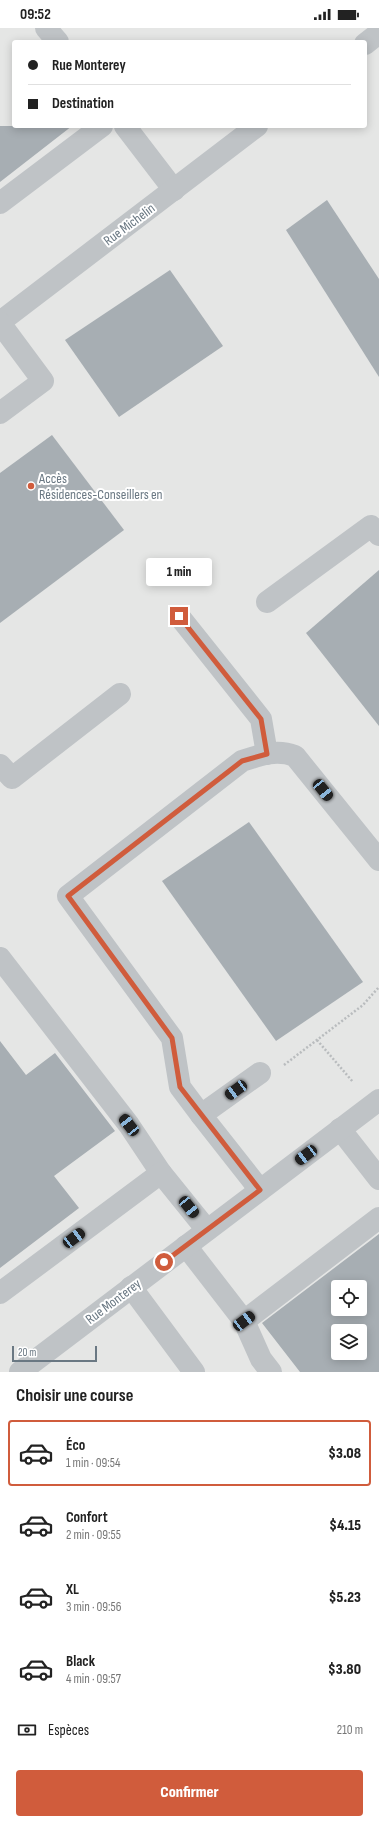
<!DOCTYPE html>
<html lang="fr">
<head>
<meta charset="utf-8">
<style>
	body { margin:0; font-family:"Sofia Sans Condensed",sans-serif; background:#f6f6f6; color:#222; height:100vh; display:flex; flex-direction:column; font-size:15px; white-space:nowrap }
	* { box-sizing:border-box; margin:0 }
	p { font-size:13px; color:#767676 }
	.icon { flex:none; width:22px; height:22px; fill:none; stroke:currentColor; stroke-width:2; stroke-linecap:round; stroke-linejoin:round }
	.map { position:relative; height:1344px; overflow:hidden }
	.panel { display:flex; flex-direction:column; background:#fff; flex:1 }
	.panel>* { flex:none }
	.guide { position:absolute; left:12px; top:12px; width:355px; height:88px; border-radius:4px; box-shadow:0 2px 10px #0003; display:grid; align-content:center; height:88px; padding:0 16px; background:#fff }
	.buttons { position:absolute; left:331px; top:1252px; display:grid; gap:8px }
	.buttons a { display:grid; place-items:center; width:36px; height:36px; border-radius:4px; background:#fff; box-shadow:0 2px 10px #0003; font-size:20px }
	.scale { position:absolute; left:12px; bottom:10px; width:85px; box-sizing:border-box; padding-left:4px; border:2px solid #6a7883; border-top:0; font-size:11px; line-height:14px; white-space:nowrap; color:#6a7883; -webkit-text-stroke:3px #fff; paint-order:stroke }
	.end { position:absolute; width:18px; height:18px; margin:-9px; border:5px solid #d05c3c; background:#fff; box-shadow:0 0 0 2px #fff }
	.from { border-radius:50% }
	.bubble { position:absolute; height:28px; border-radius:4px; background:#fff; box-shadow:0 2px 10px #0003; font-size:13px; font-weight:800; line-height:28px; text-align:center }
	.car { position:absolute; width:12px; height:24px; margin:-12px -6px; border-radius:5px; box-shadow:0 0 3px 1px #0007; background:linear-gradient(#222 24%,#8ab4d8 0 40%,#222 0 76%,#8ab4d8 0 86%,#222 0) }
	.guide b { display:flex; align-items:center; gap:14px; height:38px; font-size:15px }
	.guide b+b { border-top:1px solid #e0e0e0 }
	.guide i { width:10px; height:10px; background:#222 }
	ul { padding:0; list-style:none }
	li { display:flex; align-items:center; gap:12px; height:66px; margin:0 8px 6px; padding:0 8px; border:2px solid transparent; border-radius:4px }
	li div { flex:1 }
	li b { display:block; font-size:15px }
	li em { font-style:normal; font-weight:800 }
	li.current { border-color:#d05c3c }
	li>.icon { width:36px; height:36px; stroke-width:1.5 }
	h2 { padding:0 16px; font-size:18px; line-height:48px }
	.pay { display:flex; align-items:center; gap:10px; height:44px; padding:0 16px; font-size:15px }
	.pay p { margin-inline-start:auto }
	.cta { display:flex; gap:8px; margin-top:auto; padding:8px 16px }
	.cta a { flex:1; height:46px; border-radius:4px; background:#d05c3c; color:#fff; font-size:16px; font-weight:800; line-height:46px; text-align:center }
	.status { display:flex; justify-content:space-between; align-items:center; height:28px; padding:0 20px; background:#fff; direction:ltr }
	.status svg { height:11px; fill:currentColor }
	.map>svg:first-child { display:block }
	.built { fill:#e5e6e5; fill-rule:evenodd }
	.building { fill:#a7aeb3; fill-rule:evenodd }
	.lines { fill:none; stroke-linecap:round; stroke-linejoin:round }
	.path { stroke:#b9bcbe; stroke-width:2.5; stroke-dasharray:2 2; stroke-linecap:butt }
	.minor { stroke:#bfc3c6; stroke-width:22 }
	.route { stroke:#d05c3c; stroke-width:5 }
	.poi-dot { fill:#d05c3c; stroke:#fff; stroke-width:1.5 }
	.labels { text-anchor:middle; stroke-width:4; stroke-linejoin:round; paint-order:stroke }
	.street-label { font-size:14px; fill:#6a7883; stroke:#fff }
	.poi-label { font-size:14px; fill:#6a7883; stroke:#fff; text-anchor:start }
</style>
</head>
<body>
<div class="status"><b>09:52</b><svg viewBox="0 0 49 12"><path d="M0 12V9h3v3zM5 12V6h3v6zM10 12V3h3v9zM15 12V0h3v12zM26 1h20v11H26zM47 4h2v5h-2z"/></svg></div>
<div class="map">
<svg width="379" height="1344" viewBox="0 0 379 1344">
	<rect width="100%" height="100%" fill="#f7f7f5"/>
	<path class="built" d="M0 0H379V1344H0ZM14 14H365V98H14ZM338 1259H360V1281H338ZM338 1303H360V1325H338Z"/>
	<g class="building">
		<path d="M0 98H72L0 154Z"/>
		<path d="M327 172 379 251V349L286 202Z"/>
		<path d="M170 242 223 318 119 389 65 312Z"/>
		<path d="M52 407 124 502 0 595V445Z"/>
		<path d="M379 542V698L306 605Z"/>
		<path d="M249 794 363 954 276 1013 162 853Z"/>
		<path d="M0 1013 26 1047 55 1025 115 1103 54 1148 79 1180 0 1240Z"/>
		<path d="M379 1206V1344H300L262 1295ZM338 1259H360V1281H338ZM338 1303H360V1325H338Z"/>
	</g>
	<g class="lines">
		<g class="path">
			<path d="M317 1012 353 1054"/>
			<path d="M284 1037 363 977 379 959"/>
		</g>
		<g class="minor">
			<path d="M46 0 58 14"/>
			<path d="M365 16 379 5"/>
			<path d="M125 98 174 162"/>
			<path d="M0 175 102 98"/>
			<path d="M0 294 257 98"/>
			<path d="M0 295 43 353 0 385"/>
			<path d="M267 574 371 498 379 507"/>
			<path d="M179 588 261 691 267 726"/>
			<path d="M0 737 12 750 120 666"/>
			<path d="M0 930 129 1097 161 1145"/>
			<path d="M260 1045 201 1087 260 1162"/>
			<path d="M201 1087 180 1059 172 1010 68 868 242 733C260 727 276 721 295 728L379 832"/>
			<path d="M340 1101 379 1151"/>
			<path d="M186 1218 244 1293 379 1190"/>
			<path d="M131 1259 194 1344"/>
			<path d="M0 1265 161 1145 207 1202"/>
			<path d="M244 1293 261 1331 271 1344"/>
			<path d="M20 1344 379 1072"/>
		</g>
	</g>
	<g class="lines">
		<path class="route" d="M164 1234 260 1162 180 1059 172 1010 68 868 242 733 267 726 261 691 179 588"/>
	</g>
	<circle class="poi-dot" cx="31" cy="458" r="4"/>
	<g class="labels">
		<g class="street-label">
			<text transform="translate(129 196) rotate(-37)" y="5">Rue Michelin</text>
			<text transform="translate(113 1273) rotate(-37)" y="5">Rue Monterey</text>
		</g>
		<g class="poi-label">
			<text x="39" y="455">Accès<tspan x="39" dy="16">Résidences-Conseillers en</tspan></text>
		</g>
	</g>
</svg>
<div class="buttons">
<a><svg class="icon" aria-label="locate" viewBox="0 0 24 24"><circle cx="12" cy="12" r="6"/><path d="M12 2v4M12 18v4M2 12h4M18 12h4"/></svg></a>
<a><svg class="icon" aria-label="layers" viewBox="0 0 24 24"><path d="M12 4l9 5-9 5-9-5zM3 14l9 5 9-5"/></svg></a>
</div>
<div class="scale">20 m</div>
<i class="end from" style="left:164px;top:1234px"></i>
<i class="end" style="left:179px;top:588px"></i>
<div class="bubble" style="left:146px;top:530px;width:66px">1 min</div>
<i class="car" style="left:323px;top:762px;rotate:141deg"></i>
<i class="car" style="left:236px;top:1062px;rotate:234deg"></i>
<i class="car" style="left:129px;top:1097px;rotate:322deg"></i>
<i class="car" style="left:306px;top:1127px;rotate:233deg"></i>
<i class="car" style="left:189px;top:1179px;rotate:141deg"></i>
<i class="car" style="left:74px;top:1210px;rotate:53deg"></i>
<i class="car" style="left:244px;top:1293px;rotate:53deg"></i>
<div class="guide">
<b><i class="from"></i>Rue Monterey</b>
<b><i></i>Destination</b>
</div>
</div>
<section class="panel">
<h2>Choisir une course</h2>
<ul>
<li class="current"><svg class="icon" aria-label="car" viewBox="0 0 24 24"><path d="M5 17H2v-5l4-1 3-4h7l3 4 3 1v5h-3M9 17h6M6 11h13"/><circle cx="7" cy="17" r="2"/><circle cx="17" cy="17" r="2"/></svg><div><b>Éco</b><p>1 min · 09:54</p></div><em>$3.08</em></li>
<li><svg class="icon" aria-label="car" viewBox="0 0 24 24"><path d="M5 17H2v-5l4-1 3-4h7l3 4 3 1v5h-3M9 17h6M6 11h13"/><circle cx="7" cy="17" r="2"/><circle cx="17" cy="17" r="2"/></svg><div><b>Confort</b><p>2 min · 09:55</p></div><em>$4.15</em></li>
<li><svg class="icon" aria-label="car" viewBox="0 0 24 24"><path d="M5 17H2v-5l4-1 3-4h7l3 4 3 1v5h-3M9 17h6M6 11h13"/><circle cx="7" cy="17" r="2"/><circle cx="17" cy="17" r="2"/></svg><div><b>XL</b><p>3 min · 09:56</p></div><em>$5.23</em></li>
<li><svg class="icon" aria-label="car" viewBox="0 0 24 24"><path d="M5 17H2v-5l4-1 3-4h7l3 4 3 1v5h-3M9 17h6M6 11h13"/><circle cx="7" cy="17" r="2"/><circle cx="17" cy="17" r="2"/></svg><div><b>Black</b><p>4 min · 09:57</p></div><em>$3.80</em></li>
</ul>
<div class="pay"><svg class="icon" aria-label="cash" viewBox="0 0 24 24"><path d="M3 7h18v10H3z"/><circle cx="12" cy="12" r="2"/></svg>Espèces<p>210 m</p></div>
<div class="cta"><a>Confirmer</a></div>
</section>
</body>
</html>
